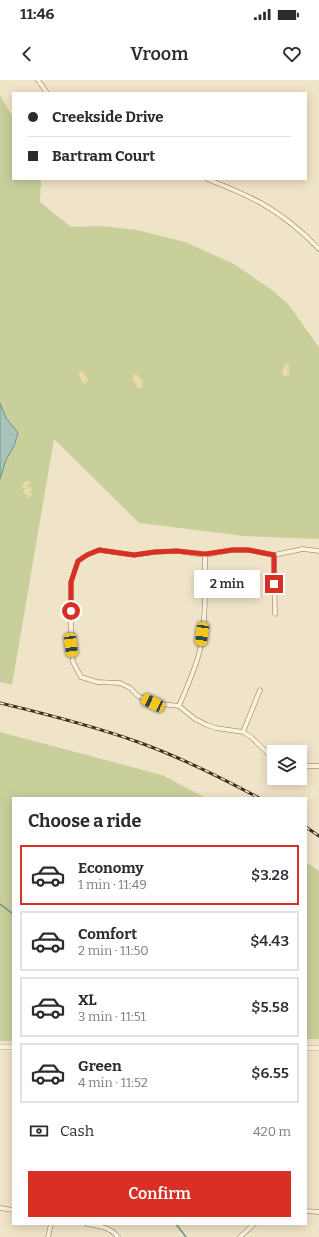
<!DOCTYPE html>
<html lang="en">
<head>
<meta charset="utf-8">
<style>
	body { margin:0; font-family:Bitter,serif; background:#f7f7f7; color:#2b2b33; height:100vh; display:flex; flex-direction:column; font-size:15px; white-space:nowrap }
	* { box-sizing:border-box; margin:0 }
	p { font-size:13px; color:#7c7c81 }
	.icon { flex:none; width:22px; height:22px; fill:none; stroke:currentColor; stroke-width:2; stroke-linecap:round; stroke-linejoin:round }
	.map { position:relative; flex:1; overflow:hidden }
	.panel { position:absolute; left:12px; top:717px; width:295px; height:428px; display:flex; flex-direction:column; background:#fff; border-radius:0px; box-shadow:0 2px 10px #0003 }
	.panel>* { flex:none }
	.hud { position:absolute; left:12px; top:12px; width:295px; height:88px; border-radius:0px; box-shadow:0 2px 10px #0003; display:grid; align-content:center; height:88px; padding:0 16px; background:#fff }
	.controls { position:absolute; left:267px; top:665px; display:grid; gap:8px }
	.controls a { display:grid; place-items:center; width:40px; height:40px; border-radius:0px; background:#fff; box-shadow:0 2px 10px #0003; font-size:20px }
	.end { position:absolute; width:18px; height:18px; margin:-9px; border:5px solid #d93025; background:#fff; box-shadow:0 0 0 2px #fff }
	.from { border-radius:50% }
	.bubble { position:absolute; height:28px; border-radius:0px; background:#fff; box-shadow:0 2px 10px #0003; font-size:13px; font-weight:600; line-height:28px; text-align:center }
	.car { position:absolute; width:12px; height:24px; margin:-12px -6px; border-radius:5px; box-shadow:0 0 3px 1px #0007; background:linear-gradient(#f5c518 24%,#345 0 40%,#f5c518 0 76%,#345 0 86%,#f5c518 0) }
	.hud b { display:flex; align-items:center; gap:14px; height:38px; font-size:15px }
	.hud b+b { border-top:1px solid #e1e1e2 }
	.hud i { width:10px; height:10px; background:#2b2b33 }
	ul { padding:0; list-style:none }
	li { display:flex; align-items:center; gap:12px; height:60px; margin:0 8px 6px; padding:0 8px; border:2px solid #e1e1e2; border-radius:0px }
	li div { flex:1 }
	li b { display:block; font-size:15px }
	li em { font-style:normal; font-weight:600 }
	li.selected { border-color:#d93025 }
	li>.icon { width:36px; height:36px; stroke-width:1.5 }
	h2 { padding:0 16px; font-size:18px; line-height:48px }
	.pay { display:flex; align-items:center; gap:10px; height:44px; padding:0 16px; font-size:15px }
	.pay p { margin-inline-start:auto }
	.cta { display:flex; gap:8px; margin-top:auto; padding:8px 16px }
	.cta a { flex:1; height:46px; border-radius:0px; background:#d93025; color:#fff; font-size:16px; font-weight:600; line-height:46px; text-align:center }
	.status { display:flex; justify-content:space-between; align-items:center; height:28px; padding:0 20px; background:#fff; direction:ltr }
	.status svg { height:11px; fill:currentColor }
	header { display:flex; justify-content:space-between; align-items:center; height:52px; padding:0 16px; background:#fff; font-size:18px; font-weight:600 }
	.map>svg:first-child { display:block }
	.green { fill:#c9cf9b }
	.sand { fill:#ecd9a5 }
	.water { fill:#a9c4bc; stroke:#6f938a }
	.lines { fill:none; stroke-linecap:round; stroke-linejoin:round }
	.stream { stroke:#6f938a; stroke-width:1.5 }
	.minor-casing { stroke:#8d765c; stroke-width:5 }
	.secondary-casing { stroke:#6f573f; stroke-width:6 }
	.minor { stroke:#faf1dc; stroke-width:4 }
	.secondary { stroke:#faf1dc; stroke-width:5.5 }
	.rail-casing { stroke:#3d2e20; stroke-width:3 }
	.rail { stroke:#f7eed8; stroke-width:1.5; stroke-dasharray:4.5; stroke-linecap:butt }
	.route { stroke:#d93025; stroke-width:5 }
</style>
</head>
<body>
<div class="status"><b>11:46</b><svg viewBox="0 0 49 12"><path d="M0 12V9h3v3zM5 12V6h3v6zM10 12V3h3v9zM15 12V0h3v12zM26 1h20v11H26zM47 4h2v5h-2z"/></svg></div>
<header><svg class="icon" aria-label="back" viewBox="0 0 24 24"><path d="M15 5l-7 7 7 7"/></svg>Vroom<svg class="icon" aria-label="heart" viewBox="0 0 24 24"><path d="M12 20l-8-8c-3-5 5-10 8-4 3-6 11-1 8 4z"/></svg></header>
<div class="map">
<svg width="319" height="1157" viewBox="0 0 319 1157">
	<rect width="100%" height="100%" fill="#f0e4c8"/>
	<g class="green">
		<path d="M0 15 13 38V99H41L40 122 71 147 101 146 137 150 185 162 234 184 272 210 288 224 319 267V459L244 456 139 443 54 359 12 605 0 602Z"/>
		<path d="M0 652 162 695 206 718H13V961H0Z"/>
		<path d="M306 782 319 791V959H306Z"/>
	</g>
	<g class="sand">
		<path d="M286 283 289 285V294L284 297 282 291Z"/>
		<path d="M80 291 83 292 88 300 85 304 83 303 80 298 79 292Z"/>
		<path d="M135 294 138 295 139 298 142 300 143 303 142 308H138L132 299Z"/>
		<path d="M29 401 30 404 27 405V407H31L32 410 30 412 32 414 29 418 27 417V414H24L23 412 25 409 22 407 24 402Z"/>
	</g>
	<path class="water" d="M0 323 6 338 15 349 18 353 14 366 6 380 0 399Z"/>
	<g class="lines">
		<g class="stream">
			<path d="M0 824 13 834"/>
			<path d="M176 1144 186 1157"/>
		</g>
		<g class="minor-casing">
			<g id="minor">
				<path d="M38 0 47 13"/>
				<path d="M207 99C225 106 244 114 261 123 282 135 302 151 319 169"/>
				<path d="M274 475 275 534"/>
				<path d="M179 626C187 607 197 586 201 565 206 535 205 505 205 475"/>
				<path d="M243 652 260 610"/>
				<path d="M274 679 251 657 243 652 216 648 207 645 195 639 179 626 153 623 138 616 130 608 120 603 97 602 81 597 73 582 71 565V502L78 481 87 475 99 470 134 475 155 472 177 471 205 475 232 470H248L274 475 303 469 319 471"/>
				<path d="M300 686H319"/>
				<path d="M0 1128 13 1130"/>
				<path d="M306 1131 319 1132"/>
				<path d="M87 1144C99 1146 110 1147 118 1157"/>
				<path d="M48 1157 51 1144"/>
				<path d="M240 1157 254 1144"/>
			</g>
		</g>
		<g class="secondary-casing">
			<g id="secondary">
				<path d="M0 967H13"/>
				<path d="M306 968H319"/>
			</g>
		</g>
		<use href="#minor" class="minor"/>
		<use href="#secondary" class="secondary"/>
		<g class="rail-casing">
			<g id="rail">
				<path d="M0 623C46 634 93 646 138 662 180 677 220 697 259 718"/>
				<path d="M306 747 319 756"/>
			</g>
		</g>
		<use href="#rail" class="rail"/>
	</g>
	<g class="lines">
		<path class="route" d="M71 531V502L78 481 87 475 99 470 134 475 155 472 177 471 205 474 232 470H248L274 475V504"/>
	</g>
</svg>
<div class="controls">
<a><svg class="icon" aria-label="layers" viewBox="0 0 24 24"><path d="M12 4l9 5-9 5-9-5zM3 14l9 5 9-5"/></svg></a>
</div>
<i class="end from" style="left:71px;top:531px"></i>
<i class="end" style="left:274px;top:504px"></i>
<div class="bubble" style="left:194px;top:490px;width:66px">2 min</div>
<i class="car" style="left:202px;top:554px;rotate:188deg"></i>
<i class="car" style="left:71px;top:565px;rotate:173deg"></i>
<i class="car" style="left:153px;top:623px;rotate:295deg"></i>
<div class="hud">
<b><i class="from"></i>Creekside Drive</b>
<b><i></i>Bartram Court</b>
</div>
<section class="panel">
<h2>Choose a ride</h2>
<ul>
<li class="selected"><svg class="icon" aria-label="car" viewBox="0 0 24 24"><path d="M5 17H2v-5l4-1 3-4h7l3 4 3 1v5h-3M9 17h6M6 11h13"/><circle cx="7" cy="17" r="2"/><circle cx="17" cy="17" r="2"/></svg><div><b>Economy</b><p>1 min · 11:49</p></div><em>$3.28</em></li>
<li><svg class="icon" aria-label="car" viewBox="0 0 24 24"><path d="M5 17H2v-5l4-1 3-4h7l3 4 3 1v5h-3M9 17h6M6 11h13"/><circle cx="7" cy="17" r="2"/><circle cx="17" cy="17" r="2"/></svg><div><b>Comfort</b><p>2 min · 11:50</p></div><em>$4.43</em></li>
<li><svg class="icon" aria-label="car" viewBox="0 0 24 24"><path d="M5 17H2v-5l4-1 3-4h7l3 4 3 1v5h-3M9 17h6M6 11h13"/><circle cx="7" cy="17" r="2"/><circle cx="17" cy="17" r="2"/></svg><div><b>XL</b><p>3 min · 11:51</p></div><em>$5.58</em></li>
<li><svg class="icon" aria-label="car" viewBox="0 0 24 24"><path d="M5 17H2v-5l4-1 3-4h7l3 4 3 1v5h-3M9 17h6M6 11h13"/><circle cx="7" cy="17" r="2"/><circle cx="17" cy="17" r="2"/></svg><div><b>Green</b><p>4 min · 11:52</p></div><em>$6.55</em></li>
</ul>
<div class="pay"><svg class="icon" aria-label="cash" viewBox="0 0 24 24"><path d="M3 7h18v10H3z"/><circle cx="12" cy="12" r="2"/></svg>Cash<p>420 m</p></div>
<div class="cta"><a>Confirm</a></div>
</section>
</div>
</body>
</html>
